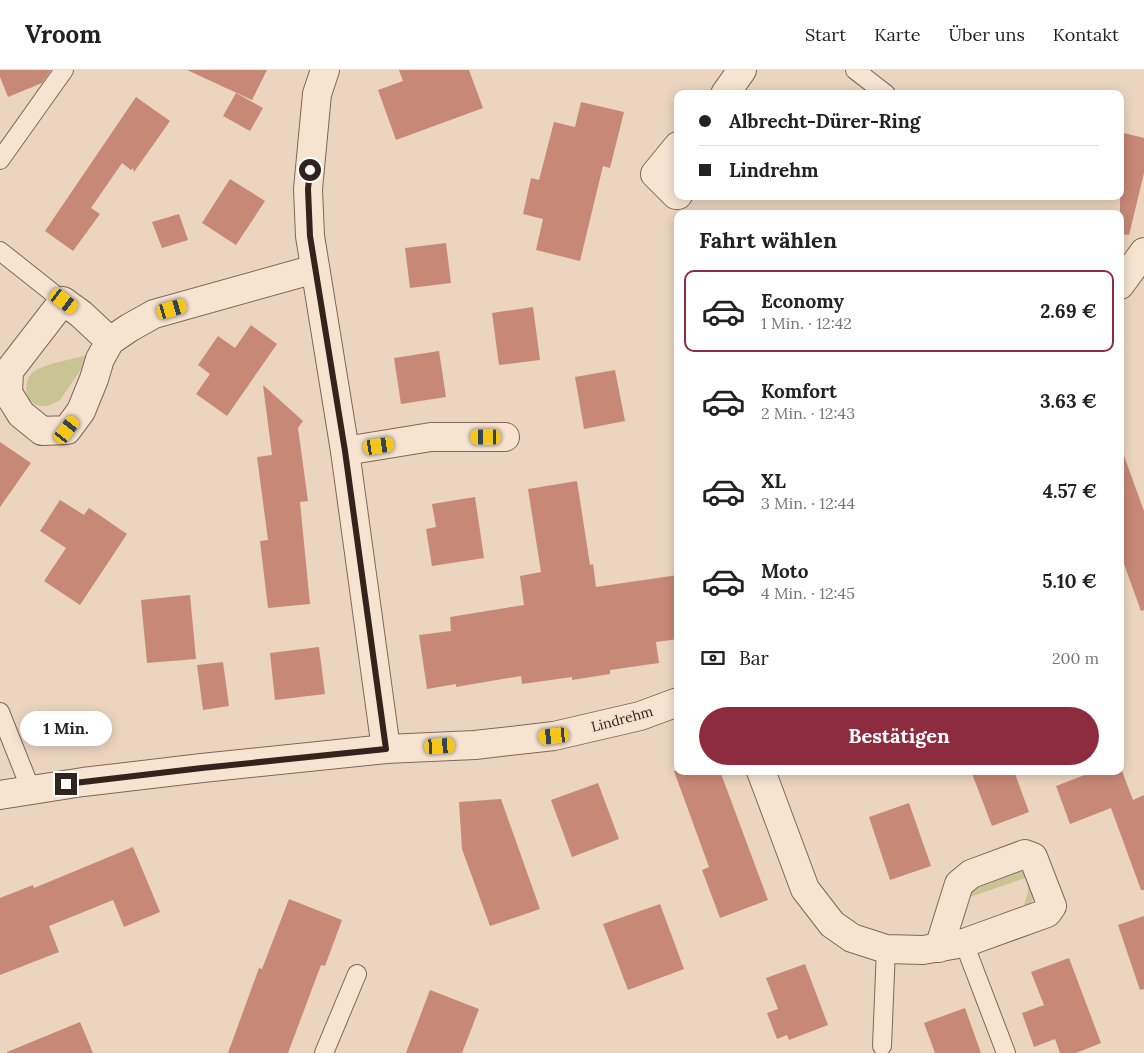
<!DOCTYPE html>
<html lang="de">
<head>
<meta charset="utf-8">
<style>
	body { margin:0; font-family:Lora,serif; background:#f6f6f6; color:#222; height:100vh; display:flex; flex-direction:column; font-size:19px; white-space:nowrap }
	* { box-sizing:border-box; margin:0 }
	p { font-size:16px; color:#767676 }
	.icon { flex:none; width:28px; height:28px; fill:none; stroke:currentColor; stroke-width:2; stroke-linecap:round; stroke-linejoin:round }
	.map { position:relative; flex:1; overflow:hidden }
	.drawer { position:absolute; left:674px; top:140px; width:450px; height:565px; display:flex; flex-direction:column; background:#fff; border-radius:10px; box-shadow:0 2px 12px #0003 }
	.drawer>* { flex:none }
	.banner { position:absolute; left:674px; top:20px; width:450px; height:110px; border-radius:10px; box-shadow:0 2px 12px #0003; display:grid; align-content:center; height:110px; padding:0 25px; background:#fff }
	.end { position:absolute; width:22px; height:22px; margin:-11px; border:6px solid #32231c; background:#fff; box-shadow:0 0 0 2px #fff }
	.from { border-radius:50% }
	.bubble { position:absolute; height:35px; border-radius:18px; background:#fff; box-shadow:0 2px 12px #0003; font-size:16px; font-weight:700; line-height:35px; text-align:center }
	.car { position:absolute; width:15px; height:30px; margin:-15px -8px; border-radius:6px; box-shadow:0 0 4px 1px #0007; background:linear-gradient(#f5c518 24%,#345 0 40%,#f5c518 0 76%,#345 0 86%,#f5c518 0) }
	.banner b { display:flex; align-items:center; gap:18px; height:48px; font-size:19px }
	.banner b+b { border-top:1px solid #e0e0e0 }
	.banner i { width:12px; height:12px; background:#222 }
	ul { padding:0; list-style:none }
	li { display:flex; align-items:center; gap:15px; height:82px; margin:0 10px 8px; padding:0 15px; border:2px solid transparent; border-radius:10px }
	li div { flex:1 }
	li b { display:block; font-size:19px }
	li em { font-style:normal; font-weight:700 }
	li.current { border-color:#8e2c3f }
	li>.icon { width:45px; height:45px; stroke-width:1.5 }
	h2 { padding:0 25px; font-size:22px; line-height:60px }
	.pay { display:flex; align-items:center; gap:12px; height:55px; padding:0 25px; font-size:19px }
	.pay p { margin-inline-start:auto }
	.primary-button { display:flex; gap:10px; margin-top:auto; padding:10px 25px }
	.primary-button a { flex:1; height:58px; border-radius:30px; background:#8e2c3f; color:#fff; font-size:20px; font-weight:700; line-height:58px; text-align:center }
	header { display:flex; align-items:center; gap:30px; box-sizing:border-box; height:70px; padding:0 25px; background:#fff; border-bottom:1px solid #e0e0e0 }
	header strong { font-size:24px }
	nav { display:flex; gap:28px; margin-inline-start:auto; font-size:18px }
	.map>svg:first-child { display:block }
	.green { fill:#c8c494 }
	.building { fill:#c78876 }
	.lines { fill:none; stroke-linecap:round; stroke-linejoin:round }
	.service-casing { stroke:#826658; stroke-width:20 }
	.minor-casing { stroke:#826658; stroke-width:30 }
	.service { stroke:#f6e4d1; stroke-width:18 }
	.minor { stroke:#f6e4d1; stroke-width:28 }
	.route { stroke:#32231c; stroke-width:6 }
	.labels { text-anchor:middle; stroke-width:4; stroke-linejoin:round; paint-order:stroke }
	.street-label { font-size:14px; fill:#32231c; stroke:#f3e1ce }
</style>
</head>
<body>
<header>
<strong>Vroom</strong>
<nav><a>Start</a><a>Karte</a><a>Über uns</a><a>Kontakt</a></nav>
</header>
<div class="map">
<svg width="1144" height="983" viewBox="0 0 1144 983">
	<rect width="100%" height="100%" fill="#ebd5bf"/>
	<g class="green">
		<path d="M92 284 60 330C55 333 48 337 42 336 25 335 22 313 32 303 41 294 78 288 92 284Z"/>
		<path d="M1019 800 1027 804 1035 824 1032 832 1022 841C1025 830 1032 819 1025 808L970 827 960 860 953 863 975 813Z"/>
	</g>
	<g class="building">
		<path d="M0 0H51L42 13 8 27 0 7Z"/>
		<path d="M187 0H267L252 30Z"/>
		<path d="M399 0H469L483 38 396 70 378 20 403 11Z"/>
		<path d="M236 23 263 38 250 61 223 46Z"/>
		<path d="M136 27 170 51 134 102 133 98 131 100 122 93 91 138 100 144 73 181 45 161Z"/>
		<path d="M581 32 624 42 610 98 603 96 580 191 536 180 543 149 523 144 531 108 539 110 554 52 575 57Z"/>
		<path d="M1120 62 1144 68V103L1129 165 1120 164Z"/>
		<path d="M230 109 265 131 236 175 202 153Z"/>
		<path d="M179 144 188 170 162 178 152 152Z"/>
		<path d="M446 173 451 213 410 218 405 178Z"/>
		<path d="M533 237 540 290 499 295 492 243Z"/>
		<path d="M251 255 277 274 227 346 196 324 210 304 198 295 218 266 235 278Z"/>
		<path d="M439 281 446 327 401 334 394 288Z"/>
		<path d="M615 300 625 351 584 359 575 307Z"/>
		<path d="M263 315 303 351 298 358 308 431 300 432 310 534 268 538 260 471 268 470 257 387 272 385Z"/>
		<path d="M0 372 31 393 0 437Z"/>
		<path d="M1123 383 1144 441V540L1141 541 1120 483V384Z"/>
		<path d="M577 411 590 495 593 494 596 517 678 505V569L656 572 659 593 610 600V604L572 610V607L522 614 521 606 456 617V614L427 619 419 565 451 561 450 547 524 535 520 506 541 502 528 419Z"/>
		<path d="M475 427 484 488 432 496 426 459 436 457 432 434Z"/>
		<path d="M60 430 84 445 89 438 127 464 80 535 44 511 66 478 40 461Z"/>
		<path d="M190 525 196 589 147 593 141 530Z"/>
		<path d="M319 577 325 624 275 630 270 583Z"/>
		<path d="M223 592 229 636 203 640 197 595Z"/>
		<path d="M674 701H720L768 830 720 848 702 800 709 797Z"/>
		<path d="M971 701H1014L1029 742 992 756Z"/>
		<path d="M1095 701H1122L1133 730 1144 725V820H1141L1111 738 1070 754 1056 716Z"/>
		<path d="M598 713 619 769 572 787 551 730Z"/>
		<path d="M501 729 540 839 490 856 462 779 459 732Z"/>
		<path d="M909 733 931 796 890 810 869 747Z"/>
		<path d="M133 777 160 842 124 857 113 830 49 856 59 882 0 905V828L33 815 34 818Z"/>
		<path d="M289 829 342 850 325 896 321 895 288 983H228L259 898 262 899Z"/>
		<path d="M660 834 684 899 628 920 603 854Z"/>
		<path d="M1144 846V919L1140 920 1118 855Z"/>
		<path d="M1069 888 1101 973 1076 983H1060L1055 969 1034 977 1022 943 1044 935 1031 902Z"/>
		<path d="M805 894 828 955 789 970 787 965 777 969 767 943 778 939 766 908Z"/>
		<path d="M430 920 479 939 462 983H406Z"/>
		<path d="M965 938 981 983H935L924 953Z"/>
		<path d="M80 952 93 983H7V982Z"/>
	</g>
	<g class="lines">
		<g class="service-casing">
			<g id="service">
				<path d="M855 0 886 24"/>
				<path d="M0 90 64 0"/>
				<path d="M0 181 63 231"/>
				<path d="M0 642 31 720"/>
				<path d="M964 873 1006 983"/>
				<path d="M882 976 886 879"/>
				<path d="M324 983 357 904"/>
			</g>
		</g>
		<g class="minor-casing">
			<g id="minor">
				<path d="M325 0 317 24 308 119 310 166 345 381 386 679"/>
				<path d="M725 24 742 0"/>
				<path d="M678 76 655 104 676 125H678"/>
				<path d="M1120 215 1144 182"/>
				<path d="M110 271 100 289 94 309 81 341 67 360 42 361 21 344 8 323 9 301 63 231 81 244 110 271 129 258 154 244 315 199"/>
				<path d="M345 381 431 367H505"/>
				<path d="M761 701 805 819 832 854 852 868 886 879 923 880 964 873 1047 843 1052 836 1033 787 1025 784 971 804 959 814 939 878"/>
				<path d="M0 725 83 712 202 698 386 679 475 675 554 666 640 646 678 632"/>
			</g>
		</g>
		<use href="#service" class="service"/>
		<use href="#minor" class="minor"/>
	</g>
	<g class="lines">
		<path class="route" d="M66 714 202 698 386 679 345 381 310 166 308 119 310 100"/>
	</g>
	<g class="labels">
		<g class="street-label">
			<text transform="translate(622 649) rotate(-15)" y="5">Lindrehm</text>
		</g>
	</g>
</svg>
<i class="end from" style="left:310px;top:100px"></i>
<i class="end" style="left:66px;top:714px"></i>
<div class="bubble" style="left:20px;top:641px;width:92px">1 Min.</div>
<i class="car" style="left:64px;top:231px;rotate:127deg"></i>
<i class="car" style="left:172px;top:239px;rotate:74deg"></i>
<i class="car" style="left:67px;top:360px;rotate:37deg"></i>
<i class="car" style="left:486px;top:367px;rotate:270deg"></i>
<i class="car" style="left:379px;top:376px;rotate:81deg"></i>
<i class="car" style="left:554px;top:666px;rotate:264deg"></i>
<i class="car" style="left:440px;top:676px;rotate:87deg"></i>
<div class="banner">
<b><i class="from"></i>Albrecht-Dürer-Ring</b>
<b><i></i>Lindrehm</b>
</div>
<section class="drawer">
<h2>Fahrt wählen</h2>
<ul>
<li class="current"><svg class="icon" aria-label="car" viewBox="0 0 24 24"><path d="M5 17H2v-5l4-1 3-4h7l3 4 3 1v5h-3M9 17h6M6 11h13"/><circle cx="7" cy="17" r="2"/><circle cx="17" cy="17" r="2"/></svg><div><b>Economy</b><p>1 Min. · 12:42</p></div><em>2.69 €</em></li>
<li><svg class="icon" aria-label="car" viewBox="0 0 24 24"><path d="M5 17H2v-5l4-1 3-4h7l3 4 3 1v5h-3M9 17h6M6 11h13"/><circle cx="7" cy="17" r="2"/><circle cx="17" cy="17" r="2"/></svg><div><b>Komfort</b><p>2 Min. · 12:43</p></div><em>3.63 €</em></li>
<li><svg class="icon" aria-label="car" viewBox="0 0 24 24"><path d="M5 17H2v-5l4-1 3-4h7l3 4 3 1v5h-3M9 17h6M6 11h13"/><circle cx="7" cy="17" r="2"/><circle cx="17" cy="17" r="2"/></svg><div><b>XL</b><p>3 Min. · 12:44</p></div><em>4.57 €</em></li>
<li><svg class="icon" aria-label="car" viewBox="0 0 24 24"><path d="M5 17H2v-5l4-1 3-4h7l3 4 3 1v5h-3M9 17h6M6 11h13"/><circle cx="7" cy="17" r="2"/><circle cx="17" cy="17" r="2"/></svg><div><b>Moto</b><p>4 Min. · 12:45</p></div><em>5.10 €</em></li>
</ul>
<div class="pay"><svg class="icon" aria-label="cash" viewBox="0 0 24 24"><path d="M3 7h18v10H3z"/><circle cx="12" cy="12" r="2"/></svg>Bar<p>200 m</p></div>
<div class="primary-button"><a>Bestätigen</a></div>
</section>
</div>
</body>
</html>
